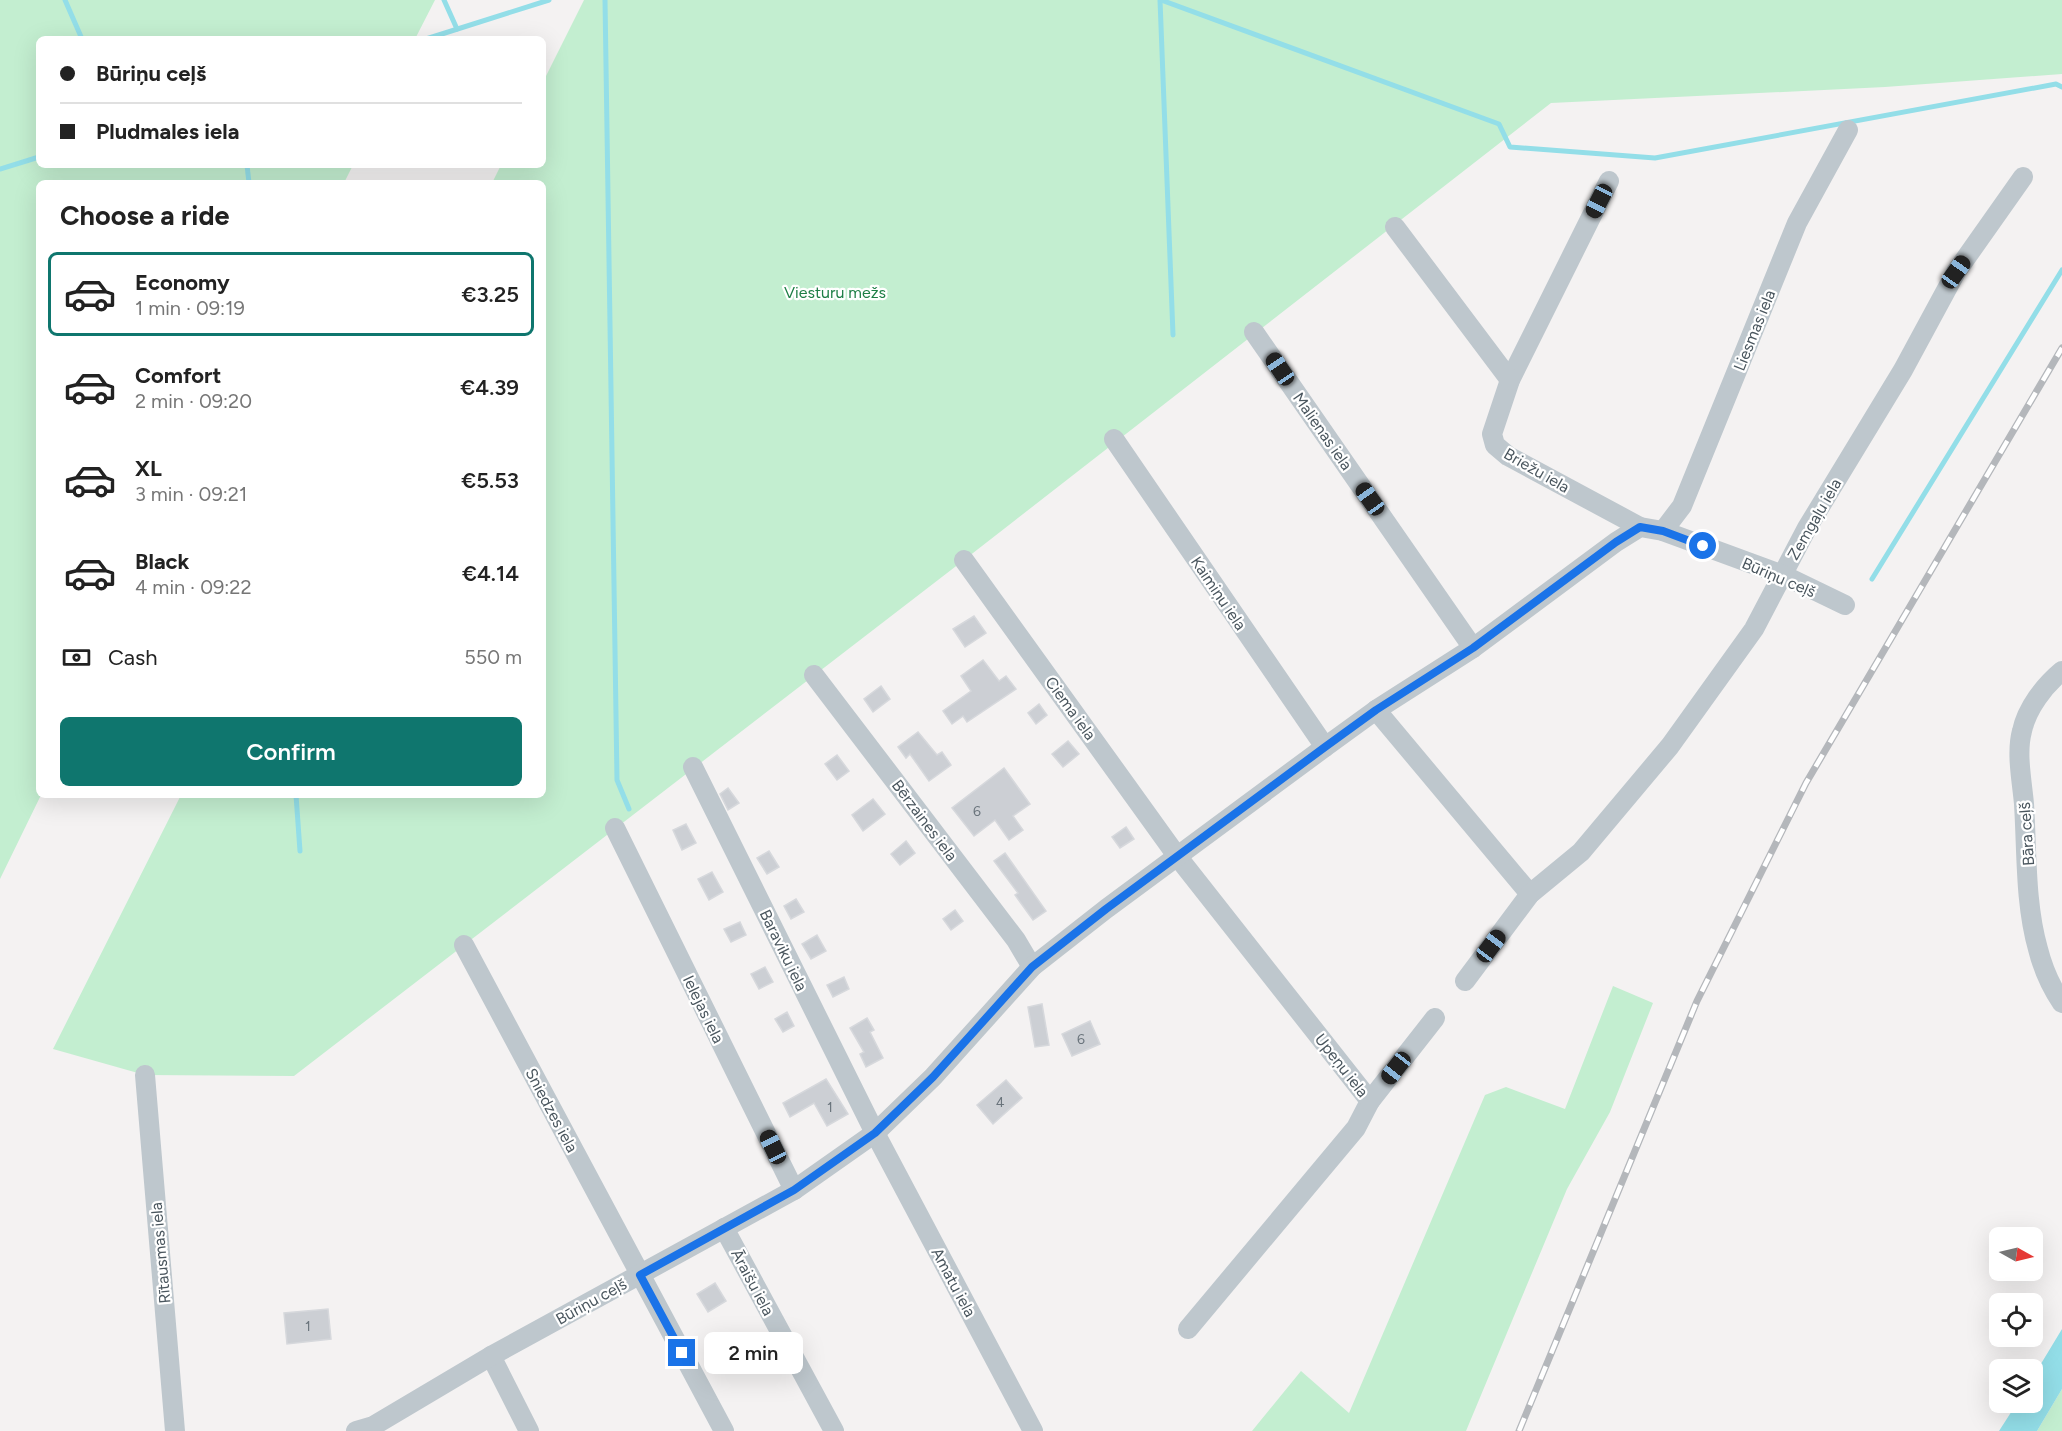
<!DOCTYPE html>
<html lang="en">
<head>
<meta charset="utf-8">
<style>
	body { margin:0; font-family:Figtree,sans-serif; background:#f6f6f6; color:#222; height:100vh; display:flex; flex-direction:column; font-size:22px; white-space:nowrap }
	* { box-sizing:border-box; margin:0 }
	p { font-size:20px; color:#767676 }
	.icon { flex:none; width:33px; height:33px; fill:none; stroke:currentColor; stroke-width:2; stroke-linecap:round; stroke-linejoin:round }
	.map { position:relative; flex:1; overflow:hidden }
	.sheet { position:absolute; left:36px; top:180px; width:510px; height:618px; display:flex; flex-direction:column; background:#fff; border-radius:9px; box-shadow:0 6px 24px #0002 }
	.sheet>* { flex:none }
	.top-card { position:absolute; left:36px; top:36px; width:510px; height:132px; border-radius:9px; box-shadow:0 6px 24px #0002; display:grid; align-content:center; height:132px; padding:0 24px; background:#fff }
	.needle { width:39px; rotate:98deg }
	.tools { position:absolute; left:1989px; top:1227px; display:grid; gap:12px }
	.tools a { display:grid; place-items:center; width:54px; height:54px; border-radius:9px; background:#fff; box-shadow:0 6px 24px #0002; font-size:30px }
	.end { position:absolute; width:27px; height:27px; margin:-14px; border:8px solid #1a73e8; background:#fff; box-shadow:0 0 0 3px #fff }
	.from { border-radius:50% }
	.bubble { position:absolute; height:42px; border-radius:9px; background:#fff; box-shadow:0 6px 24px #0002; font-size:20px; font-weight:600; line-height:42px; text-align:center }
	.car { position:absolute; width:18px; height:36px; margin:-18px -9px; border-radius:8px; box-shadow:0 0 4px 2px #0007; background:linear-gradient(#222 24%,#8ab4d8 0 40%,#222 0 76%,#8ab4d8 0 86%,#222 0) }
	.top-card b { display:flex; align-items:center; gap:21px; height:57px; font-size:22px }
	.top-card b+b { border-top:2px solid #e0e0e0 }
	.top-card i { width:15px; height:15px; background:#222 }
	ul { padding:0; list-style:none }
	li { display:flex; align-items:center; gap:18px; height:84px; margin:0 12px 9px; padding:0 12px; border:3px solid transparent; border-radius:9px }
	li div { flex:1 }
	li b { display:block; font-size:22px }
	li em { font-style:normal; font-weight:600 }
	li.selected { border-color:#0f766e }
	li>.icon { width:54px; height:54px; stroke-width:1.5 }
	h2 { padding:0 24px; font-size:27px; line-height:72px }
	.pay { display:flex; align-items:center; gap:15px; height:66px; padding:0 24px; font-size:22px }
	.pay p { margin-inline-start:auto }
	.primary-button { display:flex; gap:12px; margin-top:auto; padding:12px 24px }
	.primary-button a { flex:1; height:69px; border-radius:9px; background:#0f766e; color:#fff; font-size:24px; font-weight:600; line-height:69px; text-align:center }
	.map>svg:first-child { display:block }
	.green { fill:#c3eed0 }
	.water { fill:#93dee8 }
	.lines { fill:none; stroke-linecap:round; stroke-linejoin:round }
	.stream { stroke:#93dee8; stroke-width:5 }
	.building { fill:#cccfd4; stroke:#d6d8dc; stroke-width:1.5 }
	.minor { stroke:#bec7cd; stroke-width:20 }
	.rail-casing { stroke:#b4b7bb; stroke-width:7 }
	.rail { stroke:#fff; stroke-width:4.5; stroke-dasharray:14; stroke-linecap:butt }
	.route { stroke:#1a73e8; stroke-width:8 }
	.labels { text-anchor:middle; stroke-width:4.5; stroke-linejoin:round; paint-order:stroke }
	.number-label { font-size:14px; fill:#6a747c }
	.park-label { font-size:16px; fill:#1d7e45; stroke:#fff }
	.street-label { font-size:16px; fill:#4a565e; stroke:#fff }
</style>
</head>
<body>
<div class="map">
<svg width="2062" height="1431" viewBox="0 0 2062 1431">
	<rect width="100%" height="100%" fill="#f4f2f2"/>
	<g class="green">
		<path d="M0 0H435L415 39H39V165H353L344 183H39V795H41L0 879Z"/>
		<path d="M584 0H2062V74L1885 87 1551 103 964 560 294 1076 145 1075 53 1049 181 795H543V183H492L501 165H543V82Z"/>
		<path d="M1613 986 1653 1003 1610 1112 1567 1189 1466 1431H1252L1301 1371 1349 1413 1485 1095 1506 1087 1565 1109Z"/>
		<path d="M2062 1389V1431H2037Z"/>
	</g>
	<path class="water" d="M2062 1329V1389L2037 1431H1999L2017 1403 2032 1402 2033 1377Z"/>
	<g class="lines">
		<g class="stream">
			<path d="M65 0 82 39"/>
			<path d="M444 0 457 29"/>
			<path d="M605 0 617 780 629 809"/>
			<path d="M1160 0 1173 335"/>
			<path d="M1161 0 1499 124 1510 147 1655 158 2056 84 2062 87"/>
			<path d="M426 39 549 0"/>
			<path d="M247 165 249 183"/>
			<path d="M0 169 39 157"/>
			<path d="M1872 579 2062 270"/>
			<path d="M296 795 300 851"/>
		</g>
	</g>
	<g class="building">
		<path d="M974 616 986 633 965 647 953 629Z"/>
		<path d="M983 660 999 681 1006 676 1016 689 967 722 963 716 952 724 943 711 971 691 961 676Z"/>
		<path d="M881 686 890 699 873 712 864 699Z"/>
		<path d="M1039 704 1047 715 1036 724 1028 713Z"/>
		<path d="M918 732 937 755 942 752 951 765 929 781 910 754 906 758 898 747Z"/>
		<path d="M1068 741 1079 754 1063 767 1052 754Z"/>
		<path d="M837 755 849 771 837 780 825 764Z"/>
		<path d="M1004 768 1030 804 1013 816 1023 830 1009 840 995 820 974 836 952 808Z"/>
		<path d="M728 788 739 803 728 810 720 794Z"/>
		<path d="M873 799 885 814 863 831 852 815Z"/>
		<path d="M686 824 696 843 682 850 673 830Z"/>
		<path d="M1126 827 1134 839 1120 848 1112 837Z"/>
		<path d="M906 841 915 853 900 865 891 854Z"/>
		<path d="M769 851 779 867 767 874 757 858Z"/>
		<path d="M1005 853 1046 911 1033 920 1015 895 1018 893 994 861Z"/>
		<path d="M712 872 723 892 709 900 698 879Z"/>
		<path d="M796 899 804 912 791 919 784 906Z"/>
		<path d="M955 910 963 921 951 930 943 919Z"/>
		<path d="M740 922 746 935 731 942 724 929Z"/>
		<path d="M817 935 826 951 811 959 802 944Z"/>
		<path d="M765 967 773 982 759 989 751 974Z"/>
		<path d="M844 977 849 989 833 997 827 985Z"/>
		<path d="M1042 1004 1049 1045 1035 1047 1028 1007Z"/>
		<path d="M787 1012 794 1026 783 1032 775 1019Z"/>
		<path d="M867 1018 874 1030 870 1032 883 1058 866 1067 860 1054 864 1052 850 1028Z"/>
		<path d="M1090 1021 1100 1044 1072 1056 1062 1034Z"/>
		<path d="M826 1079 848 1114 827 1126 814 1103 790 1117 783 1103Z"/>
		<path d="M1006 1080 1022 1098 993 1124 977 1105Z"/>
		<path d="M715 1283 726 1301 708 1312 697 1294Z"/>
		<path d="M328 1309 331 1339 287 1344 284 1313Z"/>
	</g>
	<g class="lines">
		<g class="minor">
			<path d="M1609 181 1510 380 1492 434 1495 445 1508 456 1640 527"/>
			<path d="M1395 227 1510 380"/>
			<path d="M1254 332 1473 648"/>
			<path d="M1114 439 1325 747"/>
			<path d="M1663 531 1682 506 1797 223 1848 130"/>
			<path d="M964 560 1177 856 1370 1101 1356 1128 1188 1329"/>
			<path d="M2062 671C2044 686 2027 708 2022 731 2016 753 2022 781 2024 804 2027 851 2025 904 2038 949 2043 969 2051 987 2062 1003"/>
			<path d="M814 675 1016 940 1032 967"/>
			<path d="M1376 710 1530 894"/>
			<path d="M693 767 875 1133 1033 1431"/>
			<path d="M615 828 794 1190"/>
			<path d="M464 945 724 1431"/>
			<path d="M1465 981 1530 894 1581 852 1670 746 1754 629 1807 528 1903 370 1956 272 2023 177"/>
			<path d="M145 1075 175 1431"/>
			<path d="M1370 1101 1435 1018"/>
			<path d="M724 1228 834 1431"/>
			<path d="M491 1356 529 1431"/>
			<path d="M356 1431 373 1426 491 1356 794 1190 875 1133 933 1077 1032 967 1106 909 1325 747 1376 710 1473 648 1616 542 1640 527 1663 531 1783 575 1845 605"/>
		</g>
		<g class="rail-casing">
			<path id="rail" d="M1519 1431 1697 1001 1806 783 2062 348"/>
		</g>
		<use href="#rail" class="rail"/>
	</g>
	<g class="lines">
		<path class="route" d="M682 1353 640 1275 794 1190 875 1133 933 1077 1032 967 1106 909 1325 747 1376 710 1473 648 1616 542 1640 527 1663 531 1703 546"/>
	</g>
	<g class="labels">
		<g class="number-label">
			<text x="977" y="816">6</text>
			<text x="1081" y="1044">6</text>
			<text x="1000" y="1107">4</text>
			<text x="830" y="1112">1</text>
			<text x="308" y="1331">1</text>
		</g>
		<g class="park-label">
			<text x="835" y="298">Viesturu mežs</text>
		</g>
		<g class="street-label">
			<text transform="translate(1754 330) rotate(-68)" y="6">Liesmas iela</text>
			<text transform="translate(1323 431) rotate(55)" y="6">Malienas iela</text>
			<text transform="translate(1537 470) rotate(30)" y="6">Briežu iela</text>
			<text transform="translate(1814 519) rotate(-60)" y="6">Zemgaļu iela</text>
			<text transform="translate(1779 577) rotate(23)" y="6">Būriņu ceļš</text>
			<text transform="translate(1219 593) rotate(56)" y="6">Kaimiņu iela</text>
			<text transform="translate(1071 708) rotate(54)" y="6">Ciema iela</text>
			<text transform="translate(925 820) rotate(53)" y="6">Bērzaines iela</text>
			<text transform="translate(2026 834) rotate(-94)" y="6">Bāra ceļš</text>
			<text transform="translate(784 950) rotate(64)" y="6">Baraviku iela</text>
			<text transform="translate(704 1009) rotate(64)" y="6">Ielejas iela</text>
			<text transform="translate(1342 1065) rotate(52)" y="6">Upeņu iela</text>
			<text transform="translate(552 1110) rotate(62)" y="6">Sniedzes iela</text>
			<text transform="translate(160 1253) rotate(-95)" y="6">Rītausmas iela</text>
			<text transform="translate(753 1282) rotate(62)" y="6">Āraišu iela</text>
			<text transform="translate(954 1282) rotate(62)" y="6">Amatu iela</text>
			<text transform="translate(591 1301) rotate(-29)" y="6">Būriņu ceļš</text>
		</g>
	</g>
</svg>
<div class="tools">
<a><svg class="needle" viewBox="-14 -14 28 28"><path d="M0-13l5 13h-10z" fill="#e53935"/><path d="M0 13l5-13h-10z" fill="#767676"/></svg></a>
<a><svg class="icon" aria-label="locate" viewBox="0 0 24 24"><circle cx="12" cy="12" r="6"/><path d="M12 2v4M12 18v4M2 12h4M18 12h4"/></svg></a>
<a><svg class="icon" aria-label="layers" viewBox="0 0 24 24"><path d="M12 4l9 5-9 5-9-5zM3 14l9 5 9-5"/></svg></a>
</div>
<i class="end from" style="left:1703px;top:546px"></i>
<i class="end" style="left:682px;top:1353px"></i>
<div class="bubble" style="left:704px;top:1332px;width:99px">2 min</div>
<i class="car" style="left:1599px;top:201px;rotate:207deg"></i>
<i class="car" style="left:1956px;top:272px;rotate:35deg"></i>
<i class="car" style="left:1280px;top:369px;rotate:326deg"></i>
<i class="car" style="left:1370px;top:499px;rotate:325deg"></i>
<i class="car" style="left:1491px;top:946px;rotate:37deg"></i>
<i class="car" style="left:1396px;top:1068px;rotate:218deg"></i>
<i class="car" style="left:773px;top:1147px;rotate:334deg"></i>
<div class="top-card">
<b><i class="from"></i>Būriņu ceļš</b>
<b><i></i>Pludmales iela</b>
</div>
<section class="sheet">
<h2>Choose a ride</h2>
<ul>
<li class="selected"><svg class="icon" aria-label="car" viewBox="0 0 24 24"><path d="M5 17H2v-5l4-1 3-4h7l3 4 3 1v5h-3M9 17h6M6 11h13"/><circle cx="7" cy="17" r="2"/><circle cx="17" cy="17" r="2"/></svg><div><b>Economy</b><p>1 min · 09:19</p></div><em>€3.25</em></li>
<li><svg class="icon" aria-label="car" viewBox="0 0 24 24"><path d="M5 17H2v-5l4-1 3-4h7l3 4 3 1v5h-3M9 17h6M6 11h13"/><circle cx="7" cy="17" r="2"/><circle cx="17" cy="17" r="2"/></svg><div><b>Comfort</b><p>2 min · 09:20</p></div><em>€4.39</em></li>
<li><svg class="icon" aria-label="car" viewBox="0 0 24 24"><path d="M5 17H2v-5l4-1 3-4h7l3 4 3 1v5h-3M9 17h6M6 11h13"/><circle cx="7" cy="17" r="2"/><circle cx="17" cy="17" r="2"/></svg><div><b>XL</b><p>3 min · 09:21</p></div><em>€5.53</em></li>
<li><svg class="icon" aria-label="car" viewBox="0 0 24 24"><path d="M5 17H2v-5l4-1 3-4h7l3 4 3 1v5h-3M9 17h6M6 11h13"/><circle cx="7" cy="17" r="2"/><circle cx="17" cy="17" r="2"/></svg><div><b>Black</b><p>4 min · 09:22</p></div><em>€4.14</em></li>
</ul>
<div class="pay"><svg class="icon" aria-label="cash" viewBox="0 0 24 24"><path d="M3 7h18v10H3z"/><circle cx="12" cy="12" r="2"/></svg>Cash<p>550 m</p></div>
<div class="primary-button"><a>Confirm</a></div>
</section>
</div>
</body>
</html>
